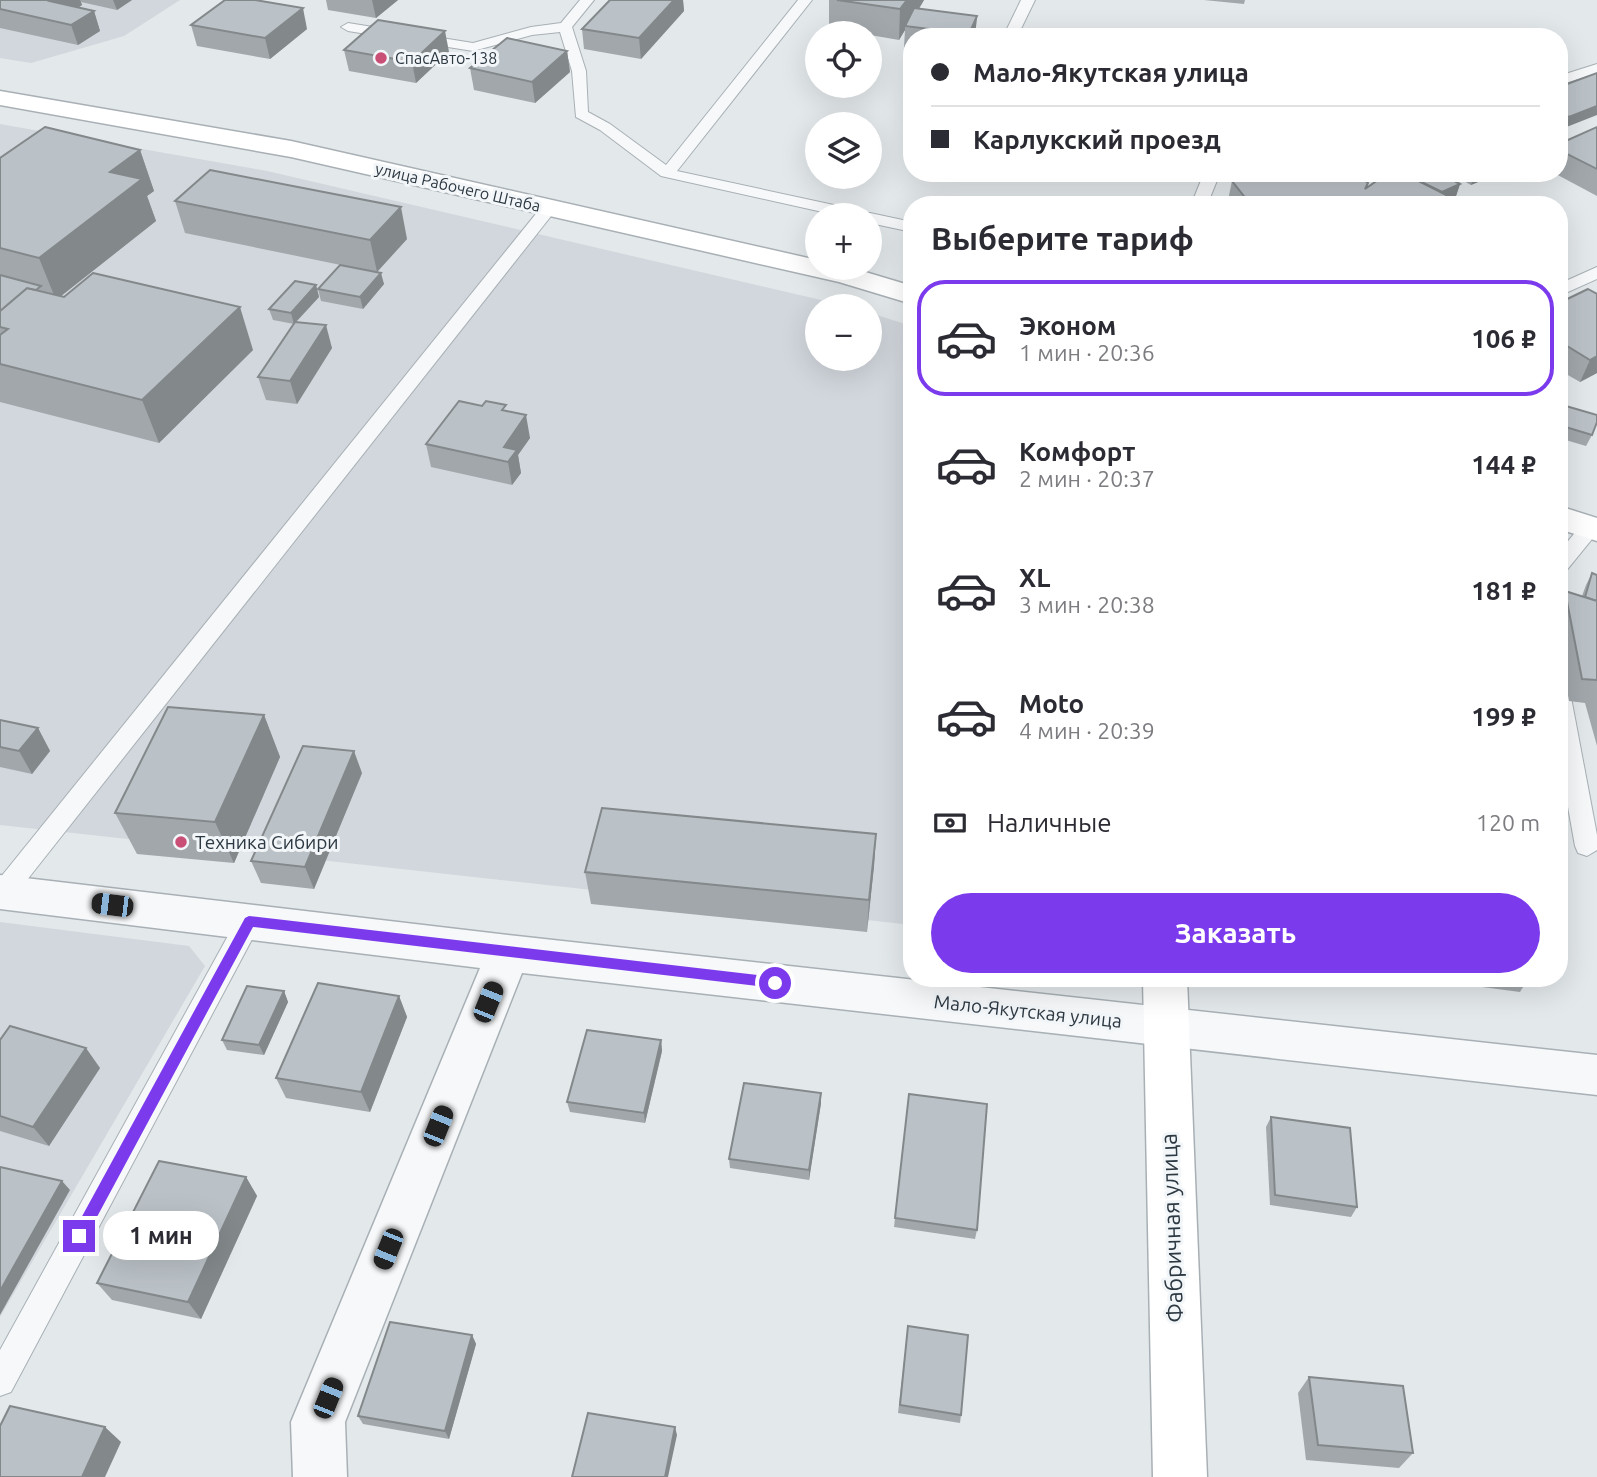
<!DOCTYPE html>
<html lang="ru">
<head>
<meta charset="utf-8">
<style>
	body { margin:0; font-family:Ubuntu,sans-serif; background:#f2f2f3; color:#2b2b33; height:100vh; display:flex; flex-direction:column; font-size:26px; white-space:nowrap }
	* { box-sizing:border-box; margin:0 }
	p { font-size:23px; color:#7c7c81 }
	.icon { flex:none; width:38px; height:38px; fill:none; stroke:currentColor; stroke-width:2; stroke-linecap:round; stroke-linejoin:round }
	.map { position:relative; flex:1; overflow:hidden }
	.sheet { position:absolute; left:903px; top:196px; width:665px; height:791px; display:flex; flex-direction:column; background:#fff; border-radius:28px; box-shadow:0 7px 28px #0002 }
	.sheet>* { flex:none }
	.banner { position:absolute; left:903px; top:28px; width:665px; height:154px; border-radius:28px; box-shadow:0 7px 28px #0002; display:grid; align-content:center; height:154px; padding:0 28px; background:#fff }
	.controls { position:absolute; left:805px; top:21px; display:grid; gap:14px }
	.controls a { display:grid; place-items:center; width:77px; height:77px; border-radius:50%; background:#fff; box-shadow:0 7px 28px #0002; font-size:35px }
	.end { position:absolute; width:32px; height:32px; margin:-16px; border:9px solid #7c3aed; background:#fff; box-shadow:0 0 0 4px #fff }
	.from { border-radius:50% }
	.bubble { position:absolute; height:49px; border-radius:24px; background:#fff; box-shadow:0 7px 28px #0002; font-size:23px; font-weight:700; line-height:49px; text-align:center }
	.car { position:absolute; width:21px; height:42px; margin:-21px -10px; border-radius:9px; box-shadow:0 0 5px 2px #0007; background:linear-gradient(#222 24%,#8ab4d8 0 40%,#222 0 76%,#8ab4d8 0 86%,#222 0) }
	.banner b { display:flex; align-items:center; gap:24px; height:66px; font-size:26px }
	.banner b+b { border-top:2px solid #e1e1e2 }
	.banner i { width:18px; height:18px; background:#2b2b33 }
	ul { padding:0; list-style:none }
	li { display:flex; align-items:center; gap:21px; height:116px; margin:0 14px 10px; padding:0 14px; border:4px solid transparent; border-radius:28px }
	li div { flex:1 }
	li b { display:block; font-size:26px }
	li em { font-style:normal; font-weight:700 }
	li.active { border-color:#7c3aed }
	li>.icon { width:63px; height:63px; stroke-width:1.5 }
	h2 { padding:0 28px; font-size:32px; line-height:84px }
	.pay { display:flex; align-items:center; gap:18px; height:77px; padding:0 28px; font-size:26px }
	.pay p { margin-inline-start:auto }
	.button { display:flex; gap:14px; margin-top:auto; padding:14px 28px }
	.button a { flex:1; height:80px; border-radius:42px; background:#7c3aed; color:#fff; font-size:28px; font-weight:700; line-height:80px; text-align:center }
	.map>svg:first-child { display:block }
	.built { fill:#d2d7dd }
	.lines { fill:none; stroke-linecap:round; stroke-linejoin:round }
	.lane-casing { stroke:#a8b0b5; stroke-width:2 }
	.street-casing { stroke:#a8b0b5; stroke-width:3 }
	.secondary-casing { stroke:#a8b0b5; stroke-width:3 }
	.lane { fill:#f6f8f9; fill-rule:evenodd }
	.street { fill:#f6f8f9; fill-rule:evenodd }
	.secondary { fill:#fff; fill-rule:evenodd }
	.wall { fill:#a1a7ab }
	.shaded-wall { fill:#83888b }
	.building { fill:#bbc2c7; stroke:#83888b; stroke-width:2 }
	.route { fill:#7c3aed }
	.poi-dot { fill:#c94f77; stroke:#f3f6f8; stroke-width:2.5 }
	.labels { text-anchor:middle; stroke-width:6; stroke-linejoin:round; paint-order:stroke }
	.far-poi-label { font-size:16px; fill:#2c3842; stroke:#f3f6f8; text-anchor:start }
	.far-street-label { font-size:16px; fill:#2c3842; stroke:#f3f6f8 }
	.poi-label { font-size:19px; fill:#2c3842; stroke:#f3f6f8; text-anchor:start }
	.street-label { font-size:19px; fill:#2c3842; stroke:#f3f6f8 }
	.near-street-label { font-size:23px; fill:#2c3842; stroke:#f3f6f8 }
</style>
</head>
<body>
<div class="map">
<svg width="1597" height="1477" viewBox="0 0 1597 1477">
	<rect width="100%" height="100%" fill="#e3e8eb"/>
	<g class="built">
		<path d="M0 0H180L124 36 31 63 0 58Z"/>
		<path d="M0 124 267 171 847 306H817V359H870V313L912 326V925L0 825Z"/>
		<path d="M0 922 189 946 205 966 0 1317Z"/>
	</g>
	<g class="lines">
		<g class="lane-casing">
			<g id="lane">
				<path d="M580 0H594L572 27 586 71 588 112 610 124 666 165 798 0H812L677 171 857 210 865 214 870 213 912 222V232L870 223V215H836L661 176 600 130 576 117 572 71 560 32 532 35 473 51 348 31 341 27 348 23 473 43 531 27 561 23Z"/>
				<path d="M1021 0H1035L1017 37H1003Z"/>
				<path d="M1597 64V73L1559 85V76Z"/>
				<path d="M1204 173H1220L1207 205H1191Z"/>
				<path d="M549 203 557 208 555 211 12 899 0 901V878L543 205Z"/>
				<path d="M1597 267V279L1559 296V284Z"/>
				<path d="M1590 521 1597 523V533L1566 571 1559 573V552L1583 523Z"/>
				<path d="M1559 684 1567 686 1570 692 1597 835V850L1587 856 1578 853 1575 846 1559 757Z"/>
				<path d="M249 911 258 914 262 921 258 928 11 1392 0 1396V1350L240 914Z"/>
			</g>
		</g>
		<g class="street-casing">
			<path id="street" d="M0 875 508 935 1597 1055V1095L522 973 345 1422 347 1477H293L291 1422 480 968 0 909Z"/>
		</g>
		<g class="secondary-casing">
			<g id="secondary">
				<path d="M0 91 291 141 817 260V268H852L912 286V304L839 282 291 157 0 105Z"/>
				<path d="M1559 506 1597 518V541L1559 529Z"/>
				<path d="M1143 978H1187L1207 1477H1153Z"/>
			</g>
		</g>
		<use href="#lane" class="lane"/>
		<use href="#street" class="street"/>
		<use href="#secondary" class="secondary"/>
	</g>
	<g class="wall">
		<path d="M0 0H132L117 10 81 2 82 5 79 7 94 11 100 31 78 45 0 28Z"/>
		<path d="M326 0H398L376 18 328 10Z"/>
		<path d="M610 0H683L684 11 641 59 584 49 582 29Z"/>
		<path d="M829 0H924L919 9 977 16 975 37H912V48L904 47 905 30 899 40 870 35V33H857L829 29Z"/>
		<path d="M1204 0H1245L1244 4Z"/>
		<path d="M191 25 307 29 270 59 197 46Z"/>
		<path d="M344 50 449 52 416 83 349 71Z"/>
		<path d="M567 51 570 72 535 103 474 90 470 68Z"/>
		<path d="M1597 73 1564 128 1559 125V87Z"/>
		<path d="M1597 127V196L1554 173H1559V144Z"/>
		<path d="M140 150 154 191 147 196 156 221 61 296 253 350 159 443 0 402V158Z"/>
		<path d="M1450 173H1499L1471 185Z"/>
		<path d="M1232 181 1368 183 1367 187 1375 181 1460 184 1455 199 1466 205H1227Z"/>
		<path d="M175 201 407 239 377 272 384 284 363 309 321 301 318 289 370 271 185 233Z"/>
		<path d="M316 285 319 297 296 322 332 348 297 404 266 400 258 377 294 324 273 320 269 309Z"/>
		<path d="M1597 294V373L1580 382 1559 370V303Z"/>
		<path d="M1559 404 1592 435 1586 446 1559 438Z"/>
		<path d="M507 411 530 438 518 455 521 473 512 485 431 467 426 444Z"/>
		<path d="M1592 573 1597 575V746L1585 703 1569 701 1559 646V602L1565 591 1582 596 1586 585Z"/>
		<path d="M264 715 280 757 234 863 137 854 115 813Z"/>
		<path d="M0 720 38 728 50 751 32 774 0 767Z"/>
		<path d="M362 773 314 889 261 883 251 861Z"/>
		<path d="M876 834 874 866 867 932 591 904 585 872Z"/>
		<path d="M1444 978H1526L1527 981 1520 992 1444 982Z"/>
		<path d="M284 991 288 1002 264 1055 227 1050 222 1040Z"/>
		<path d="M399 996 407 1017 370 1112 286 1098 276 1078Z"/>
		<path d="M0 1040 100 1068 49 1146 0 1131Z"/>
		<path d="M661 1040 662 1051 645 1123 570 1112 567 1102Z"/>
		<path d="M909 1094 977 1230 975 1239 894 1227Z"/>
		<path d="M821 1103 809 1180 730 1168 729 1159Z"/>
		<path d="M1271 1117 1357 1207 1351 1217 1270 1205 1266 1127Z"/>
		<path d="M246 1177 257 1196 201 1319 112 1300 97 1283Z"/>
		<path d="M908 1326 961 1415 960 1423 898 1413Z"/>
		<path d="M472 1335 476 1344 449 1439 363 1424 358 1416Z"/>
		<path d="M1309 1377 1413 1453 1399 1468 1306 1460 1298 1393Z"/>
	</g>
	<g class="shaded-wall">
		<path d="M50 0H80L82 5 56 22 49 1Z"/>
		<path d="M113 0H132L117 10Z"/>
		<path d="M372 0H398L376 18Z"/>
		<path d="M674 0H683L684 11 641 59 639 38Z"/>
		<path d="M907 0H924L908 26H905V30L899 40 900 9Z"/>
		<path d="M303 8 307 29 270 59 265 38Z"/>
		<path d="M94 11 100 31 78 45 71 25Z"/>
		<path d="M977 16 975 37H969V34Z"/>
		<path d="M445 31 449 52 416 83 412 62Z"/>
		<path d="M567 51 570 72 535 103 532 82Z"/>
		<path d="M1597 106V115L1564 128 1569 117Z"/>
		<path d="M140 150 154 191 147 196 156 221 56 300 39 258 110 172Z"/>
		<path d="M1475 173H1499L1471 185Z"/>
		<path d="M1460 184 1453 205 1417 203Z"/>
		<path d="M401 207 407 239 377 272 370 240Z"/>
		<path d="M381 273 384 284 363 309 360 297Z"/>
		<path d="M316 285 319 297 294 324 291 313Z"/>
		<path d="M240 307 253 350 159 443 142 400Z"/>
		<path d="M326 325 332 348 297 404 290 381Z"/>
		<path d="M1597 356V373L1580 382 1590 360Z"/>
		<path d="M526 415 530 438 518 455 521 473 512 485 508 462 504 447Z"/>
		<path d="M264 715 280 757 234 863 215 822Z"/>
		<path d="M38 728 50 751 32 774 19 751Z"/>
		<path d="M354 751 362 773 314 889 305 867Z"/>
		<path d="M876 834 874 866 867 932 869 900Z"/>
		<path d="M284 991 288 1002 264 1055 259 1045Z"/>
		<path d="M399 996 407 1017 370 1112 361 1092Z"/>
		<path d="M661 1040 662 1051 645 1123 644 1113Z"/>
		<path d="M86 1048 100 1068 49 1146 33 1127Z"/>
		<path d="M821 1093V1103L809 1180V1170Z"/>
		<path d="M246 1177 257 1196 201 1319 188 1302Z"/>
		<path d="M62 1181 70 1190 0 1315V1291Z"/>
		<path d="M472 1335 476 1344 449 1439 445 1431Z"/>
		<path d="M105 1427 121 1442 105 1477H82Z"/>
		<path d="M675 1427 677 1435 668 1477H665Z"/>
	</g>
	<g class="building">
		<path d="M0 0H50L49 1 94 11 71 25 0 9Z"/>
		<path d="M225 0H255L303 8 265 38 191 25Z"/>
		<path d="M610 0H674L639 38 582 29Z"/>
		<path d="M837 0H907L900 9Z"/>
		<path d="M914 8 977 16 969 34 905 26Z"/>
		<path d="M378 20 445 31 412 62 344 50Z"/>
		<path d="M1034 34 1060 37H1033Z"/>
		<path d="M507 38 567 51 532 82 470 68Z"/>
		<path d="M1597 73V106L1569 117 1559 112V87Z"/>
		<path d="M45 127 140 150 110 172 142 179 39 258 0 248V158Z"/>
		<path d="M1597 127V169L1559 150V144Z"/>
		<path d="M210 170 401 207 370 240 175 201Z"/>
		<path d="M1238 173H1355L1368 183 1365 189 1388 173H1403L1466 205H1251L1232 181Z"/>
		<path d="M1403 173H1440L1460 184 1442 192Z"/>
		<path d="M340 265 381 273 360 297 318 289Z"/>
		<path d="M93 273 240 307 142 400 0 364V335L8 329 0 327V311L27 288 64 297Z"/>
		<path d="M0 275 41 286 36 290 27 288 0 311Z"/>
		<path d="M295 281 316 285 291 313 269 309Z"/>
		<path d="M1588 289 1597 294V356L1590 360 1559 341V303Z"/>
		<path d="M295 322 326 325 290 381 258 377Z"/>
		<path d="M459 401 482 406 486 401 506 405 502 410 526 415 504 447 517 450 508 462 426 444Z"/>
		<path d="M1559 404 1597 415V422L1592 435 1559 425Z"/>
		<path d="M1592 573 1597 575V601L1585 597Z"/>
		<path d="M1565 591 1597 601V680L1582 679Z"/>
		<path d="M168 707 264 715 215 822 115 813Z"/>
		<path d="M0 720 38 728 19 751 0 747Z"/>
		<path d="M303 746 354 751 305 867 251 861Z"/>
		<path d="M602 808 876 834 869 900 585 872Z"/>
		<path d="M1504 978H1526L1527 981Z"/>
		<path d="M318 983 399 996 361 1092 276 1078Z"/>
		<path d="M247 986 284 991 259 1045 222 1040Z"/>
		<path d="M10 1026 86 1048 33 1127 0 1116V1040Z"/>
		<path d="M587 1030 661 1040 644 1113 567 1102Z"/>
		<path d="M744 1083 821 1093 809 1170 729 1159Z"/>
		<path d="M909 1094 987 1104 977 1230 895 1218Z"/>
		<path d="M1271 1117 1350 1128 1357 1207 1275 1195Z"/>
		<path d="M159 1161 246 1177 188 1302 97 1283Z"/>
		<path d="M0 1167 62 1181 0 1291Z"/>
		<path d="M390 1322 472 1335 445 1431 358 1416Z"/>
		<path d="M908 1326 968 1335 961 1415 900 1405Z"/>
		<path d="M1309 1377 1403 1386 1413 1453 1318 1445Z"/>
		<path d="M10 1406 105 1427 82 1477H0V1426Z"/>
		<path d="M588 1413 675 1427 665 1477H572Z"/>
	</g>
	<path class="route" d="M249 916 775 977 781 983 775 988 253 927 84 1241H74L71 1236 74 1231 245 918Z"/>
	<g class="poi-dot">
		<circle cx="381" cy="58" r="7"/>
		<circle cx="181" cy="842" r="7"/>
	</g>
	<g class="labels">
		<g class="far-poi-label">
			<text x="395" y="64">СпасАвто-138</text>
		</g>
		<g class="far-street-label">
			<text transform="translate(458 187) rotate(13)" y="6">улица Рабочего Штаба</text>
		</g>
		<g class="poi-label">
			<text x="195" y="849">Техника Сибири</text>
		</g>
		<g class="street-label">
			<text transform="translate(1028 1011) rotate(6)" y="7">Мало-Якутская улица</text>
		</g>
		<g class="near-street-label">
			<text transform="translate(1172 1228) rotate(-92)" y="8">Фабричная улица</text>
		</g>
	</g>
</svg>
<div class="controls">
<a><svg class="icon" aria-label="locate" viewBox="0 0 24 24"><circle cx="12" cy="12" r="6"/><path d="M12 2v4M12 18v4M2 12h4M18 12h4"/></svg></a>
<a><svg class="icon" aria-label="layers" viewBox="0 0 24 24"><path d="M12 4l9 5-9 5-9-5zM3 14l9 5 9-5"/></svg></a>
<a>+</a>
<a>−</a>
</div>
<i class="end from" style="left:775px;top:983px"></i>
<i class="end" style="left:79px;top:1236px"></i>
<div class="bubble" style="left:103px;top:1211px;width:116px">1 мин</div>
<i class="car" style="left:112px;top:905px;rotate:277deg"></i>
<i class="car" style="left:488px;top:1002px;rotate:22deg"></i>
<i class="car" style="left:438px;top:1126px;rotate:22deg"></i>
<i class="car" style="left:388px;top:1249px;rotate:202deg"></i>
<i class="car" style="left:328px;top:1398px;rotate:22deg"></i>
<div class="banner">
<b><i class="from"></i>Мало-Якутская улица</b>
<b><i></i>Карлукский проезд</b>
</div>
<section class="sheet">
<h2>Выберите тариф</h2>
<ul>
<li class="active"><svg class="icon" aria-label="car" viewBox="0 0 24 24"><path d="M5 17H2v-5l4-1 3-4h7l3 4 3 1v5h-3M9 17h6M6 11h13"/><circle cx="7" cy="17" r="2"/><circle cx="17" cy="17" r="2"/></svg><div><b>Эконом</b><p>1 мин · 20:36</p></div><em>106 ₽</em></li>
<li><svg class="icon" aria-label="car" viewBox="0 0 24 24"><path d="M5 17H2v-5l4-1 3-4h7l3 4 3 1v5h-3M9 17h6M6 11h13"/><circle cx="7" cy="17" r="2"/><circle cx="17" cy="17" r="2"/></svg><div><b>Комфорт</b><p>2 мин · 20:37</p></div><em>144 ₽</em></li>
<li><svg class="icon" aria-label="car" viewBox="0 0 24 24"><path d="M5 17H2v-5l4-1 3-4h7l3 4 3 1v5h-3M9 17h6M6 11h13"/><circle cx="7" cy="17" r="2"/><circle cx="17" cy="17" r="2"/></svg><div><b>XL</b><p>3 мин · 20:38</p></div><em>181 ₽</em></li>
<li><svg class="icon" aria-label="car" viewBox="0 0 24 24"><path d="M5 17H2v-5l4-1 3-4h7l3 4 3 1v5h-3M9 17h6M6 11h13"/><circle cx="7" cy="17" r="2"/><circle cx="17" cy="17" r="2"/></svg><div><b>Moto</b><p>4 мин · 20:39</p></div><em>199 ₽</em></li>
</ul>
<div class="pay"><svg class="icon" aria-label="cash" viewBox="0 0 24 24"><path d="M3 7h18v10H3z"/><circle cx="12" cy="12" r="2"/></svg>Наличные<p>120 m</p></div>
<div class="button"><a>Заказать</a></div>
</section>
</div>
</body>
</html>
